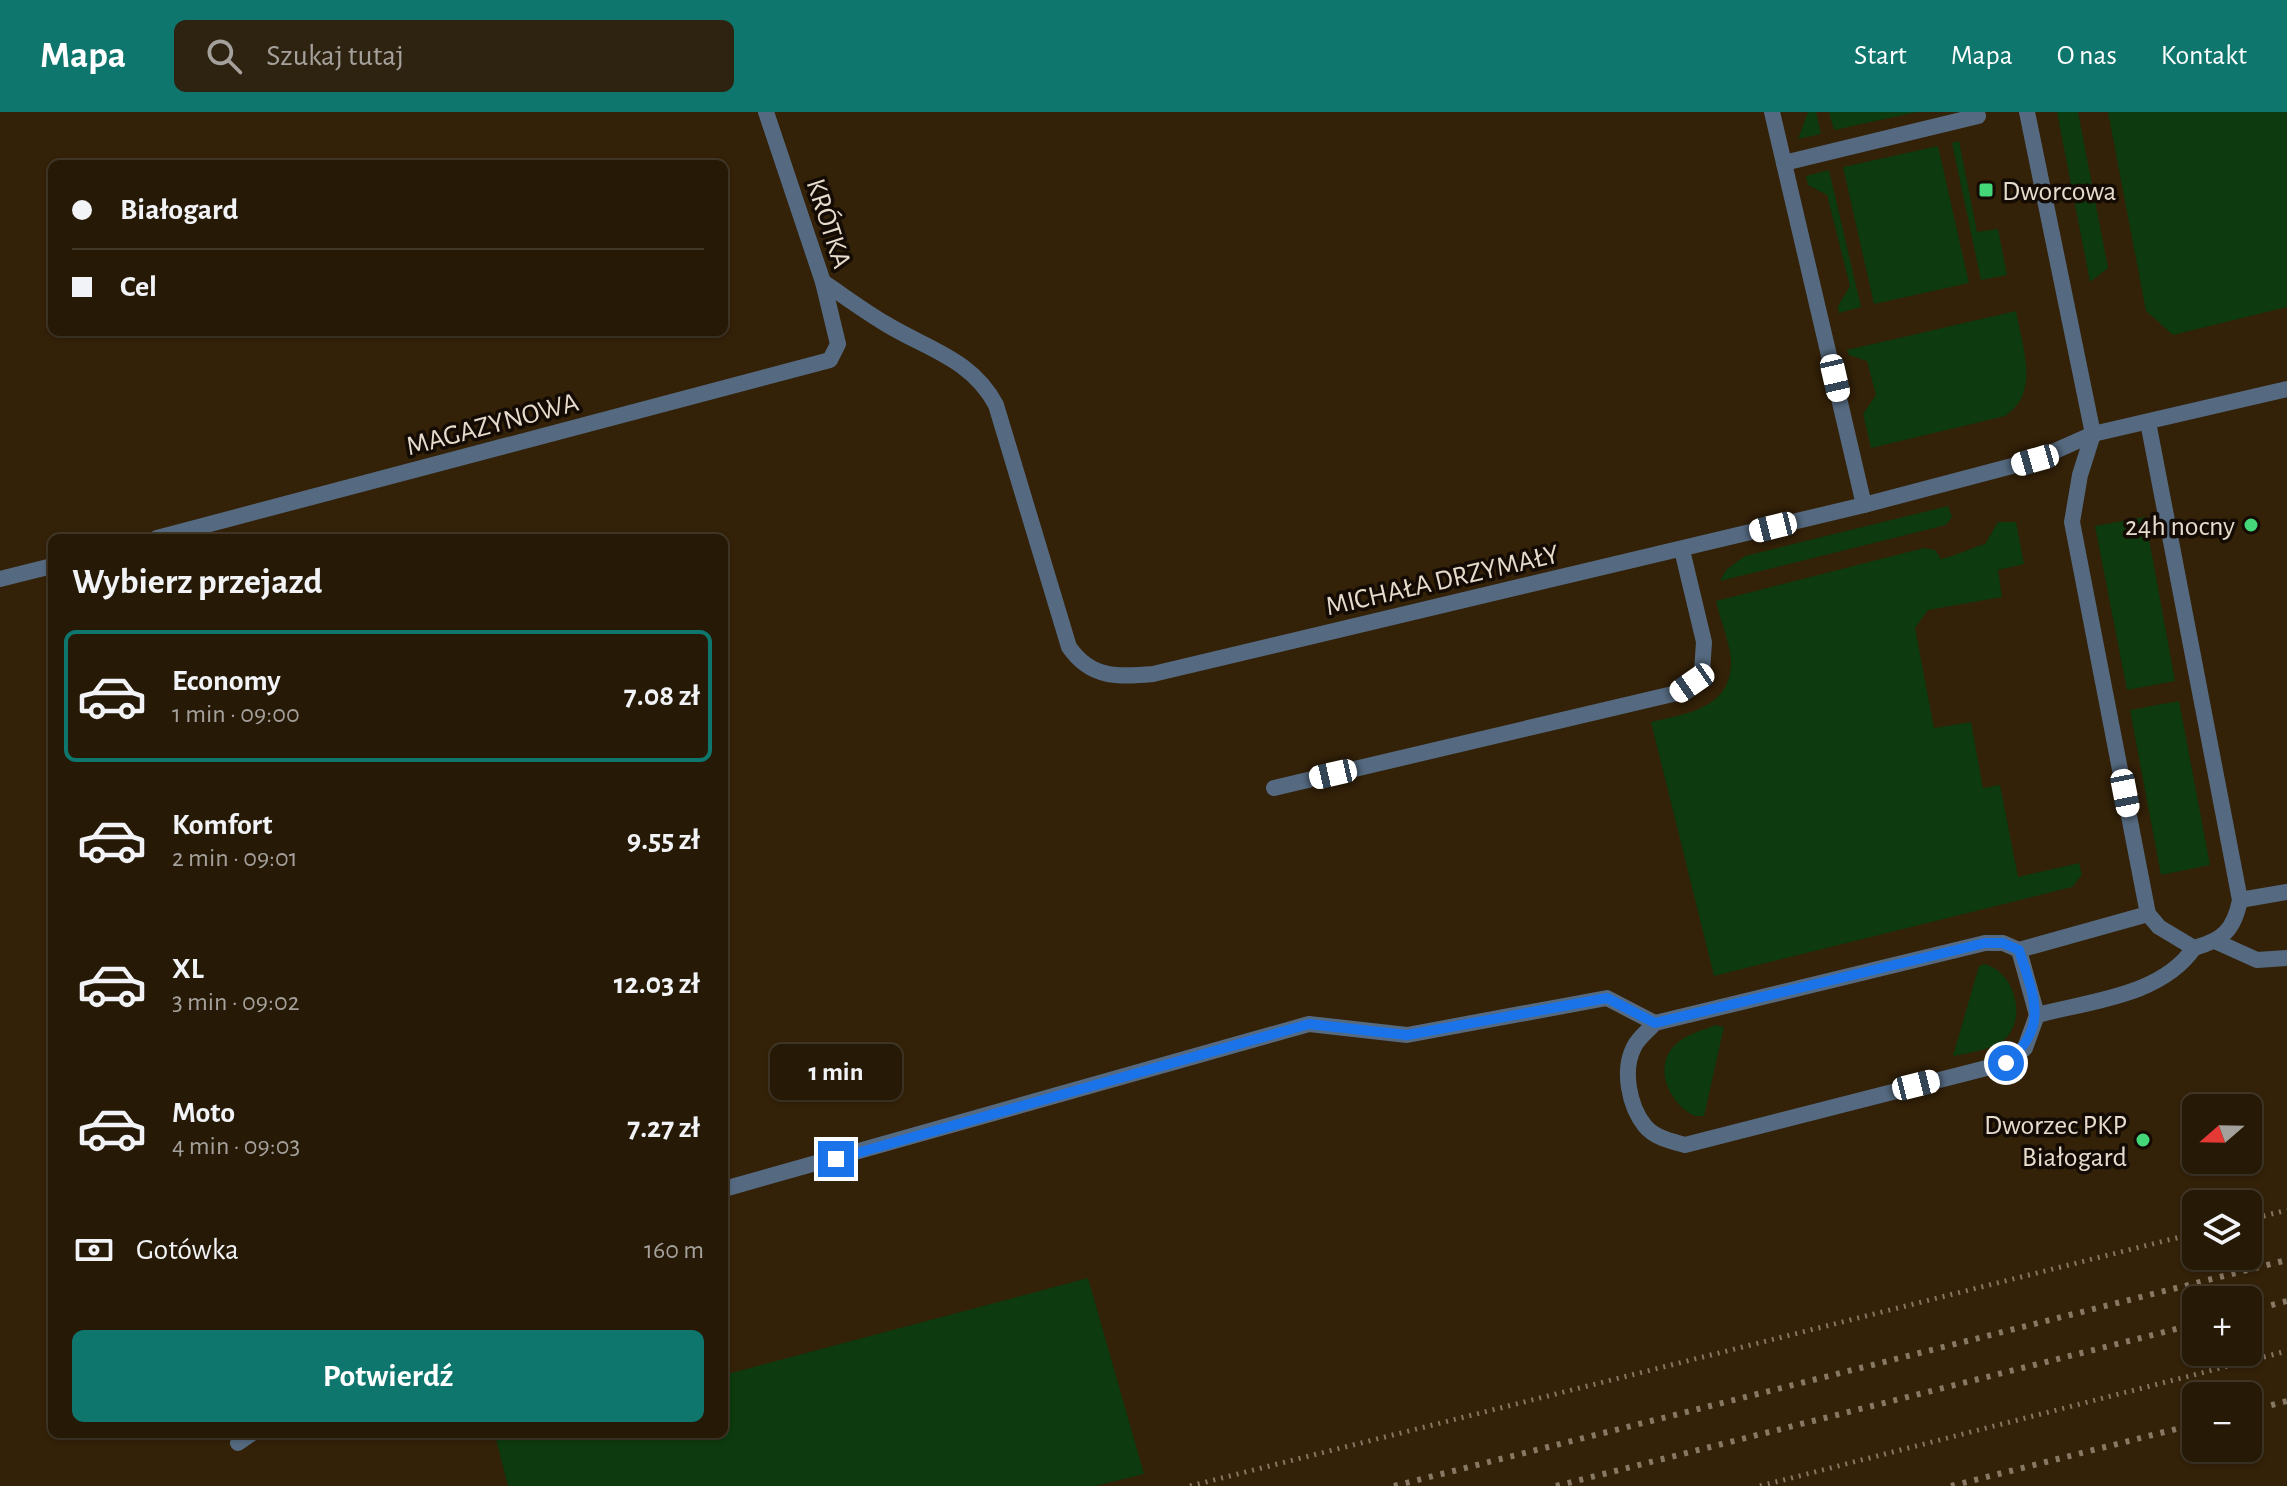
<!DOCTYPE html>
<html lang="pl">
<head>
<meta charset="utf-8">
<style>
	body { margin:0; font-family:"Alegreya Sans",sans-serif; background:#2e2210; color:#f1f3f6; height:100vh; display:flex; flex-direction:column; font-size:30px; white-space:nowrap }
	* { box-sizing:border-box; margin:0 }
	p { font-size:26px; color:#a4a09b }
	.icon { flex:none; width:44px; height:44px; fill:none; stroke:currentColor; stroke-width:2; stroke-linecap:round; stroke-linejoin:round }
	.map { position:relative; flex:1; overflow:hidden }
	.sheet { position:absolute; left:48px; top:422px; width:680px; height:904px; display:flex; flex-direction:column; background:#261906; border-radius:12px; box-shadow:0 2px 6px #0004,0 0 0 2px #423828 }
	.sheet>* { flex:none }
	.guide { position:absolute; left:48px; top:48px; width:680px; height:176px; border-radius:12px; box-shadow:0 2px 6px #0004,0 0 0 2px #423828; display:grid; align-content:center; height:176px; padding:0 24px; background:#261906 }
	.needle { width:52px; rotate:250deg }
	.fabs { position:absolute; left:2182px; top:982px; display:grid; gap:16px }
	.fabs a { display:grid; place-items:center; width:80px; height:80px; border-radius:12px; background:#261906; box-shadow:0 2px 6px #0004,0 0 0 2px #423828; font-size:40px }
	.end { position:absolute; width:36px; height:36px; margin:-18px; border:10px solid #1a73e8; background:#fff; box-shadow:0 0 0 4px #fff }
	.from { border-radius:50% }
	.bubble { position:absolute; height:56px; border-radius:12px; background:#261906; box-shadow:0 2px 6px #0004,0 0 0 2px #423828; font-size:26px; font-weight:700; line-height:56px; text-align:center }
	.car { position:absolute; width:24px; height:48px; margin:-24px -12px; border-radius:10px; box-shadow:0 0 6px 2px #0007; background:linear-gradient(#fff 24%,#345 0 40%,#fff 0 76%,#345 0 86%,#fff 0) }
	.guide b { display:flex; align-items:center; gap:28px; height:76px; font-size:30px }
	.guide b+b { border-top:2px solid #423828 }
	.guide i { width:20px; height:20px; background:#f1f3f6 }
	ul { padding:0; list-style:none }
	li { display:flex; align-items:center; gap:24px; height:132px; margin:0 16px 12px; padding:0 8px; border:4px solid transparent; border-radius:12px }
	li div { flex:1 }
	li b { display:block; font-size:30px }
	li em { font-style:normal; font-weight:700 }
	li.active { border-color:#0f766e }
	li>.icon { width:72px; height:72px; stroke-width:1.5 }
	h2 { padding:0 24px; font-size:36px; line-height:96px }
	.pay { display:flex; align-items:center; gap:20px; height:88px; padding:0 24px; font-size:30px }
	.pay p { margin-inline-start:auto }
	.cta { display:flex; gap:16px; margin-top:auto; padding:16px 24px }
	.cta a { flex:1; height:92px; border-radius:12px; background:#0f766e; color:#fff; font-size:32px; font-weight:700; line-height:92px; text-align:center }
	header { display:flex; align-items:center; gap:48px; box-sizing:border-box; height:112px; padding:0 40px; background:#0f766e; color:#fff }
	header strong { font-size:38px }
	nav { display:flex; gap:44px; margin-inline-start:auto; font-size:28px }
	.search { width:560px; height:72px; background:#2e2210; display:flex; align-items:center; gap:20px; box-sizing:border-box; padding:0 28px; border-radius:12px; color:#a4a09b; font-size:30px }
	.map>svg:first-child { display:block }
	.green { fill:#0d3a0e }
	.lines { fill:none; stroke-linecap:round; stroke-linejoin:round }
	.path { stroke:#857662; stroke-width:5; stroke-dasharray:2 6; stroke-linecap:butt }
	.service { stroke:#556a80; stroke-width:16 }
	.minor { stroke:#556a80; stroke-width:16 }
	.rail { stroke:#887965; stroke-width:6; stroke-dasharray:4 8; stroke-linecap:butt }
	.route { stroke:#1a73e8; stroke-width:10 }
	.poi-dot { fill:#44d77a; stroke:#140c04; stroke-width:3 }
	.labels { text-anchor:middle; stroke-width:7; stroke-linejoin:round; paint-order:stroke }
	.poi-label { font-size:28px; fill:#e7dbcd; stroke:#140c04; text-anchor:end }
	.street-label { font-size:28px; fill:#e7dbcd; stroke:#140c04 }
</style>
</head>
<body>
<header>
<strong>Mapa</strong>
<div class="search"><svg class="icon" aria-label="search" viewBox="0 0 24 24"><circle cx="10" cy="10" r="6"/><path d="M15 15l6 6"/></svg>Szukaj tutaj</div>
<nav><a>Start</a><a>Mapa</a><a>O nas</a><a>Kontakt</a></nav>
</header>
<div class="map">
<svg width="2287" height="1374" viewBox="0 0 2287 1374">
	<rect width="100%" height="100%" fill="#332108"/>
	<g class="green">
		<path d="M1808 0H1816L1821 22 1798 27Z"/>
		<path d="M1829 0H1917L1834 18Z"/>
		<path d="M2057 0H2078L2108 156 2090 170Z"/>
		<path d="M2108 0H2287V195L2173 223 2146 199Z"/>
		<path d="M1959 29 1977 120 1998 117 2007 163 1981 168 1952 31Z"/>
		<path d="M1938 34 1969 171 1874 192 1843 55Z"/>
		<path d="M1829 58 1861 195 1839 201 1838 194 1850 174 1827 83 1808 73 1806 64Z"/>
		<path d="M2016 199C2022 234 2041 281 2005 304L1871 336 1863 302 1876 283 1867 249 1849 243 1847 238Z"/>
		<path d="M1948 394 1952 405 1946 413 1720 469 1726 458 1745 444Z"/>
		<path d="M2145 405 2175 569 2127 578 2095 414Z"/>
		<path d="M1998 410H2016L2024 452 1998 458 2002 485 1928 498 1915 516 1934 616 1971 610 1983 676 2000 673 2018 765 2079 751 2082 763 2072 775 1714 864 1651 610C1687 602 1732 596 1731 549 1730 530 1720 508 1716 489L1924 436 1935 438 1941 447C1959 443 1970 436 1985 432Z"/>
		<path d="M2179 589 2210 753 2161 763 2130 598Z"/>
		<path d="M1984 852C2013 859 2027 902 2007 925 1996 937 1969 941 1953 944L1979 854Z"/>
		<path d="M1716 913 1724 915 1704 1004H1695C1669 992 1652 954 1676 932 1687 922 1703 918 1716 913Z"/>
		<path d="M1088 1166 1144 1362 1095 1374H508L495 1323 724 1322V1263Z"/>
	</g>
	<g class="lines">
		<g class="path">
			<path d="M2248 1108 2287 1098"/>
			<path d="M1190 1374 2196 1121"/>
			<path d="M1760 1374 2287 1239"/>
		</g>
		<g class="service">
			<path d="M1772 0 1864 393"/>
			<path d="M1784 51 1978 4"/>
			<path d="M1274 676 1677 581 1702 560 1704 530 1682 438"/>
			<path d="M2240 788 2287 780"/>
			<path d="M2148 802 2019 838 2003 831H1985L1655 911C1648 919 1638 926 1634 935 1622 958 1629 994 1645 1014 1655 1026 1671 1029 1685 1033L2006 951 2025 936 2037 903C2090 889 2161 884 2194 836"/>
			<path d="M2217 830 2257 848 2287 846"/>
			<path d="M2019 838 2037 903"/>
			<path d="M724 1077 1309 912 1407 923 1607 886 1655 911"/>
			<path d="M238 1331 251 1322"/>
		</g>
		<g class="minor">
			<path d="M2027 0 2093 322"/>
			<path d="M823 170C844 184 864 199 886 212 927 237 972 247 996 293L1069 535C1091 567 1119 565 1153 562L1864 393 2035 348 2093 322 2287 277"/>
			<path d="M2093 322 2080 363 2072 410 2148 802 2159 815 2194 836C2223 828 2234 818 2240 788L2148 310"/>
			<path d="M157 426 830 248 838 232 823 170 766 0"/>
			<path d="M0 467 52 454"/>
		</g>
		<g class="rail">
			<path d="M2248 1199 2287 1189"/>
			<path d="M2248 1299 2287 1289"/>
			<path d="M1394 1374 2287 1148"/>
			<path d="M1556 1374 2196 1212"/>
			<path d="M1951 1374 2196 1312"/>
		</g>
	</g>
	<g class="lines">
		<path class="route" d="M836 1047 1309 912 1407 923 1607 886 1655 911 1985 831H2003L2019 838C2034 886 2050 915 2006 951"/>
	</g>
	<g class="poi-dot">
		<rect x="1978" y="70" width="16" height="16" rx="4"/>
		<circle cx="2251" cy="413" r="8"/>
		<circle cx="2143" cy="1028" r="8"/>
	</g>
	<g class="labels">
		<g class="poi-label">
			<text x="2002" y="88" text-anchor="start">Dworcowa</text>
			<text x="2235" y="423">24h nocny</text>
			<text x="2127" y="1022">Dworzec PKP<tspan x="2127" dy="32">Białogard</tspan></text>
		</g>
		<g class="street-label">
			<text transform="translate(830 111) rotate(72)" y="10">KRÓTKA</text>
			<text transform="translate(492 311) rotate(-15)" y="10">MAGAZYNOWA</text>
			<text transform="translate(1442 467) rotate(-13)" y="10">MICHAŁA DRZYMAŁY</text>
		</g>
	</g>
</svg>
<div class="fabs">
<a><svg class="needle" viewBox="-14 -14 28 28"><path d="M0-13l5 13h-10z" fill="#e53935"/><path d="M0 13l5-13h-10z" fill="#a4a09b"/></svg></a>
<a><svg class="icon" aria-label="layers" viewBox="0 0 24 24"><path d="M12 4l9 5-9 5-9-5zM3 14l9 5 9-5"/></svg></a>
<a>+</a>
<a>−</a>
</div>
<i class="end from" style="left:2006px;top:951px"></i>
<i class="end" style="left:836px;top:1047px"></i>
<div class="bubble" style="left:770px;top:932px;width:132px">1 min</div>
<i class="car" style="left:1835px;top:266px;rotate:167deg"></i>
<i class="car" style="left:2035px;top:348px;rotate:254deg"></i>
<i class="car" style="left:1773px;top:415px;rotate:256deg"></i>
<i class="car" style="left:1692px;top:571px;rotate:235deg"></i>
<i class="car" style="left:1333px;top:662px;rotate:257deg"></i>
<i class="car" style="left:2125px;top:681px;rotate:169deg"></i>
<i class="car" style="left:1916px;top:973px;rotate:76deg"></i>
<div class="guide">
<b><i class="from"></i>Białogard</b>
<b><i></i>Cel</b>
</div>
<section class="sheet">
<h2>Wybierz przejazd</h2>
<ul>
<li class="active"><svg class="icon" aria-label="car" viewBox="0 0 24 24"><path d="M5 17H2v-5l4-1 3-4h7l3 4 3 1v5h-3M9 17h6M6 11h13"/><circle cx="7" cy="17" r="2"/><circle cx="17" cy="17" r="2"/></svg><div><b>Economy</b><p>1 min · 09:00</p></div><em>7.08 zł</em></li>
<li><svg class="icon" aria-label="car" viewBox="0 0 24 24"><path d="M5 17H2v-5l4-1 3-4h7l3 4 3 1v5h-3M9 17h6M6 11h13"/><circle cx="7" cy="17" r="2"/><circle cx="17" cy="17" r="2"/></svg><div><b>Komfort</b><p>2 min · 09:01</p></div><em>9.55 zł</em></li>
<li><svg class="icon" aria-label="car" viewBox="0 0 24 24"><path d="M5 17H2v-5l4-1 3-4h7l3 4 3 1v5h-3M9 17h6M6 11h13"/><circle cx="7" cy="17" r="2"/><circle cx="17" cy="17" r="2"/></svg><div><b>XL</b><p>3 min · 09:02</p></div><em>12.03 zł</em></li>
<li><svg class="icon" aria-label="car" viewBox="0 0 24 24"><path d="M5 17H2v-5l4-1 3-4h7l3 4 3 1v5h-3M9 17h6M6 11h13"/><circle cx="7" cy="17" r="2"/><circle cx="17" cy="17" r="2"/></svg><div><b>Moto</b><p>4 min · 09:03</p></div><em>7.27 zł</em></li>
</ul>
<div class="pay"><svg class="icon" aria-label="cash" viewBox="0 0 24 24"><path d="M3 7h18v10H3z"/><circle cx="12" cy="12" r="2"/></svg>Gotówka<p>160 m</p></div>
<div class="cta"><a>Potwierdź</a></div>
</section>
</div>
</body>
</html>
